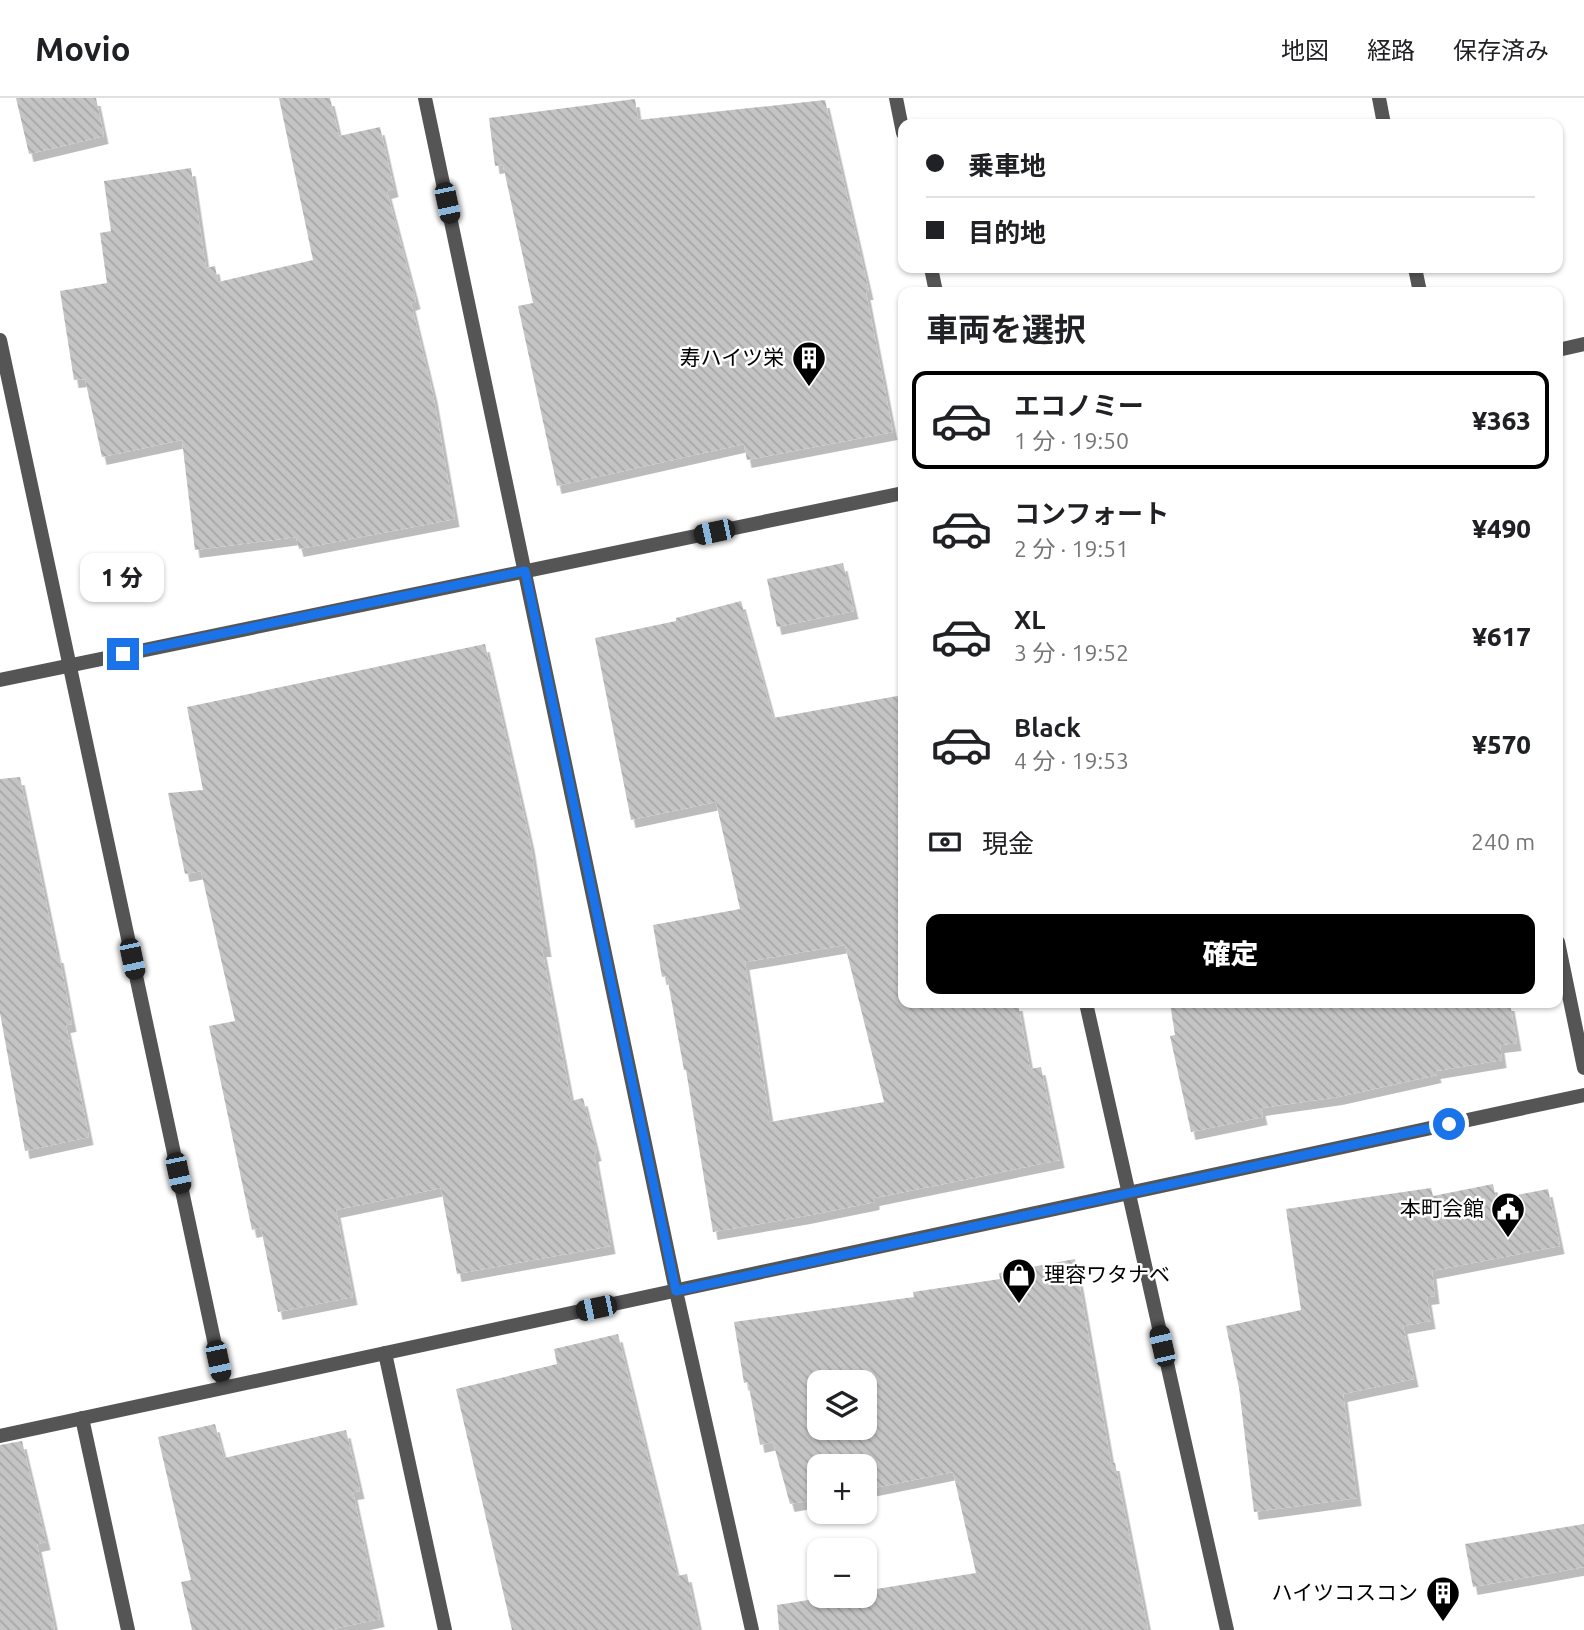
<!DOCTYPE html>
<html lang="ja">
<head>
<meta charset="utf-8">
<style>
	body { margin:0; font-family:Ubuntu,"Noto Sans JP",sans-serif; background:#f6f6f6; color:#202124; height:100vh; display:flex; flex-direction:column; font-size:26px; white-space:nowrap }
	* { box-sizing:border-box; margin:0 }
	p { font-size:23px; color:#757577 }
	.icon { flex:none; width:38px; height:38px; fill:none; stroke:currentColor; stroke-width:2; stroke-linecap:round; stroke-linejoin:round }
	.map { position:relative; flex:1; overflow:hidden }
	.details { position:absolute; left:898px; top:189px; width:665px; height:721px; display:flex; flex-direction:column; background:#fff; border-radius:14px; box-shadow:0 2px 5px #0004 }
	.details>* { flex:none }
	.guide { position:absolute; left:898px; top:21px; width:665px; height:154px; border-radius:14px; box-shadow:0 2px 5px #0004; display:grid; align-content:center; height:154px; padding:0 28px; background:#fff }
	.tools { position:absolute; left:807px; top:1272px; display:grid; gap:14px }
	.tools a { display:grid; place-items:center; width:70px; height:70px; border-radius:14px; background:#fff; box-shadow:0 2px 5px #0004; font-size:35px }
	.end { position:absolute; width:32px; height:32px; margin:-16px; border:9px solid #1a73e8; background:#fff; box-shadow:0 0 0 4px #fff }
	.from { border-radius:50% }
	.bubble { position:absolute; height:49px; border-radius:14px; background:#fff; box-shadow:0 2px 5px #0004; font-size:23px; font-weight:800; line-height:49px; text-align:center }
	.car { position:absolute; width:21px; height:42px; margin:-21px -10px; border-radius:9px; box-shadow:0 0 5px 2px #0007; background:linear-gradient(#222 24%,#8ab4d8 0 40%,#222 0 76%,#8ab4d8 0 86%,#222 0) }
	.guide b { display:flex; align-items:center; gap:24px; height:66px; font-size:26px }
	.guide b+b { border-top:2px solid #e0e0e0 }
	.guide i { width:18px; height:18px; background:#202124 }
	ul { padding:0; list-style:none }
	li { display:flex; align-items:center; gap:21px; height:98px; margin:0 14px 10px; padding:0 14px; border:4px solid transparent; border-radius:14px }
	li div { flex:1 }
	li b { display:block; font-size:26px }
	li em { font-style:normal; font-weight:800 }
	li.current { border-color:#000 }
	li>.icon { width:63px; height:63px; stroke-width:1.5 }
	h2 { padding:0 28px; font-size:32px; line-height:84px }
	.pay { display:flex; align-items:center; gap:18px; height:77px; padding:0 28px; font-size:26px }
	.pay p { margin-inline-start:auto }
	.primary-button { display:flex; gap:14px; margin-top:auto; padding:14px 28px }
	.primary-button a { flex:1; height:80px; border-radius:14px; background:#000; color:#fff; font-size:28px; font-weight:800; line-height:80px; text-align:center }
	header { display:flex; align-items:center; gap:42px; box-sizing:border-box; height:98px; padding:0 35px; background:#fff; border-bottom:2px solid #e0e0e0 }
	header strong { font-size:33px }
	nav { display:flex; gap:38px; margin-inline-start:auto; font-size:24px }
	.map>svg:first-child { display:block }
	.building { fill:url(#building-back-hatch); fill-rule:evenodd; filter:url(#shadow) }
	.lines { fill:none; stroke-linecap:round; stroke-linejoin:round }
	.street { stroke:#555; stroke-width:14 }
	.route { stroke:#1a73e8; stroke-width:9 }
	.labels { text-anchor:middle; stroke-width:5; stroke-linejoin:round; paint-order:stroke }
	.poi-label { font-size:21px; fill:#000; stroke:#fff; text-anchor:end }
</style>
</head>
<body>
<header>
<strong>Movio</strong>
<nav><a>地図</a><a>経路</a><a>保存済み</a></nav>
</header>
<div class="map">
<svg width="1584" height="1532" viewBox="0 0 1584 1532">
	<defs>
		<pattern id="building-back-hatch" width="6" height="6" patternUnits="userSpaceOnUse" patternTransform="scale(1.75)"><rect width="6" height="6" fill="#c4c4c4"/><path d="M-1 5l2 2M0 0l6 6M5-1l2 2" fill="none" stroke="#a7a7a7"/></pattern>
		<filter id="shadow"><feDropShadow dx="4.5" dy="8" stdDeviation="0" flood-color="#0004"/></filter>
	</defs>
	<rect width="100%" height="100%" fill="#fff"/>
	<g class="building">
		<path d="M16 0H96L104 38 29 56Z"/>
		<path d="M279 0H330L339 38 380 29 394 91 387 93 416 203 411 205 433 296 455 421 299 451 296 439 195 452 182 342 102 359 85 281 74 282 60 193 107 185 100 135 111 133 104 83 191 70 206 170 215 168 218 184 313 162Z"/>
		<path d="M635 1 638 22 825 2 869 194H866L893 334 747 362 744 346 557 388 518 208 533 205 503 67 495 68 489 20Z"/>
		<path d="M843 465 854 513 777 529 767 481Z"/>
		<path d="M741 503 773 620 903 597V905H1018L1030 971 1041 969 1060 1062 875 1100V1104L806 1118 713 1134 686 972H684L667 878 662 879 653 827 740 811 716 704 631 722 595 540 676 523V520ZM845 847 884 1004 770 1024 745 864Z"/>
		<path d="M485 546 530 744 547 851H542L571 1003 583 1000 597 1055 594 1056 611 1148 457 1176 441 1090 336 1112 353 1199 278 1214 261 1130 252 1132 209 928 235 923 201 773 185 776 168 695 203 692 187 609Z"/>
		<path d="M20 679 57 857H59L72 926 66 927 89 1039 25 1053 0 915V681Z"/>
		<path d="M1170 905H1510L1517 945 1500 947 1502 962 1436 973 1437 977 1338 999 1261 1010 1263 1019 1191 1034 1170 938 1175 937Z"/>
		<path d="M1493 1086 1496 1101 1548 1091 1560 1148 1432 1173 1435 1198 1427 1199 1431 1223 1403 1228 1414 1281 1343 1296 1357 1400 1254 1414 1239 1290 1226 1228 1301 1212 1286 1111 1431 1090 1433 1098Z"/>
		<path d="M1075 1161 1111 1365H1115L1148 1532H779L777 1507 834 1498H864V1493L976 1475 953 1374 864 1392V1368H819V1401L790 1406 773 1344 760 1347 748 1284 744 1285 734 1224 914 1199 913 1194 1000 1181 999 1175ZM819 1284H864V1330H819Z"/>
		<path d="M618 1236 677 1478 687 1476 699 1532H512L456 1291 557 1266 554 1251Z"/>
		<path d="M215 1326 224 1360 346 1332 360 1393 353 1394 380 1521 328 1532H192L181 1484 191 1482 158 1339Z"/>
		<path d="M22 1343 46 1444 37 1446 55 1532H0V1347Z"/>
		<path d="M1584 1426V1469L1473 1489 1465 1446Z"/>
	</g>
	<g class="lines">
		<g class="street">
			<path d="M425 0 676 1193 752 1532"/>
			<path d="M896 0 903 35"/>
			<path d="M1379 0 1384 26"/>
			<path d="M931 170 936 194"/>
			<path d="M1415 170 1420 194"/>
			<path d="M0 242 224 1289"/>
			<path d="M1558 252 1584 246"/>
			<path d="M0 582 903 395"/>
			<path d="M1558 844 1584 970"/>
			<path d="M1086 905 1227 1532"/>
			<path d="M385 1255 445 1532"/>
			<path d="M82 1320 128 1532"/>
			<path d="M0 1338 1584 997"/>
		</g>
	</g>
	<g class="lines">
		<path class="route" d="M123 556 525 473 676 1193 1449 1026"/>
	</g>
	<defs>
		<g id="building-pin" transform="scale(1.75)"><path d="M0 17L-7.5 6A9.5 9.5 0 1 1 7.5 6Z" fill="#000" stroke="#fff"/><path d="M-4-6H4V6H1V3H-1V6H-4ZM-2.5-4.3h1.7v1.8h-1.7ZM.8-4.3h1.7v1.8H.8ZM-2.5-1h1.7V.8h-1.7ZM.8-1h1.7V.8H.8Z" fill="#fff"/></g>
		<g id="civic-pin" transform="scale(1.75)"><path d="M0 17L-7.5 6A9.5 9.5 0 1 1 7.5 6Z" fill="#000" stroke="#fff"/><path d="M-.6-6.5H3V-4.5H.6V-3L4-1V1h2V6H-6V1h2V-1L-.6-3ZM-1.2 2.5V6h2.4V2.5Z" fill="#fff"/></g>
		<g id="shop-pin" transform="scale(1.75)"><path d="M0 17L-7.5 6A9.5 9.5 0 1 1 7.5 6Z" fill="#000" stroke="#fff"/><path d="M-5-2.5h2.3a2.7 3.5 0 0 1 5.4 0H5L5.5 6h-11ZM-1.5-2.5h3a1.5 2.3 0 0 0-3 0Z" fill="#fff"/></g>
	</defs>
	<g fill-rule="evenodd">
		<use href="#building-pin" x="809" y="260"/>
		<use href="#civic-pin" x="1508" y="1111"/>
		<use href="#shop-pin" x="1019" y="1177"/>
		<use href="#building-pin" x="1443" y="1495"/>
	</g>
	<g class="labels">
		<g class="poi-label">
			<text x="784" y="267">寿ハイツ栄</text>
			<text x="1484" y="1118">本町会館</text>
			<text x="1044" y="1184" text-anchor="start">理容ワタナベ</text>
			<text x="1418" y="1502">ハイツコスコン</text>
		</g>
	</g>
</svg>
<div class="tools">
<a><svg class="icon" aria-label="layers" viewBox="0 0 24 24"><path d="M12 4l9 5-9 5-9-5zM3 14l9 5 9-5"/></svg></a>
<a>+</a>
<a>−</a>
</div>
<i class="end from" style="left:1449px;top:1026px"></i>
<i class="end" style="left:123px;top:556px"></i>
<div class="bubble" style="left:80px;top:455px;width:84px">1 分</div>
<i class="car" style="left:447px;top:105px;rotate:168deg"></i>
<i class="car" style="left:714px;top:434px;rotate:258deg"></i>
<i class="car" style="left:132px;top:861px;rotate:168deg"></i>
<i class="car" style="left:178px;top:1075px;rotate:168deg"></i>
<i class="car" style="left:596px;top:1210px;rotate:258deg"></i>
<i class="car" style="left:1162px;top:1248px;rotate:347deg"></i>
<i class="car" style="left:218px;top:1263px;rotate:168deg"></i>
<div class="guide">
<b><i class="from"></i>乗車地</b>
<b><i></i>目的地</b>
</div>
<section class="details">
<h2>車両を選択</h2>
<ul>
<li class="current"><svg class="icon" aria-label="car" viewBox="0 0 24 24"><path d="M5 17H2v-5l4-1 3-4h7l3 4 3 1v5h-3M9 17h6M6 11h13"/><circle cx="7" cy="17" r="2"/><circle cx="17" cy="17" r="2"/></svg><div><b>エコノミー</b><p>1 分 · 19:50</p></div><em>¥363</em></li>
<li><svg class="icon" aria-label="car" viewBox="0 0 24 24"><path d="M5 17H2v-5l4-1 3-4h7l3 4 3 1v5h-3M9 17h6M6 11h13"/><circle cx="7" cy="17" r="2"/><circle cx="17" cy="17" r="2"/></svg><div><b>コンフォート</b><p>2 分 · 19:51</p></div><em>¥490</em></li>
<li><svg class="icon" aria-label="car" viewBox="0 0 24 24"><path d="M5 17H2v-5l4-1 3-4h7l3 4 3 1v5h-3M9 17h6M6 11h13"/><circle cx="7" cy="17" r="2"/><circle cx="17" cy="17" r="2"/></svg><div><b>XL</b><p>3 分 · 19:52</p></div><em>¥617</em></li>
<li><svg class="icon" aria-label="car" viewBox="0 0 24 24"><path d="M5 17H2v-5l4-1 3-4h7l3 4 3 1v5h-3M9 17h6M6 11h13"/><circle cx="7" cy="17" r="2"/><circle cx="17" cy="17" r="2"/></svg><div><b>Black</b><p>4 分 · 19:53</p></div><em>¥570</em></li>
</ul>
<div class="pay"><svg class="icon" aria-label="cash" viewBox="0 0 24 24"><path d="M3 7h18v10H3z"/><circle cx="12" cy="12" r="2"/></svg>現金<p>240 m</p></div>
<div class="primary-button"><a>確定</a></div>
</section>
</div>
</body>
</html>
